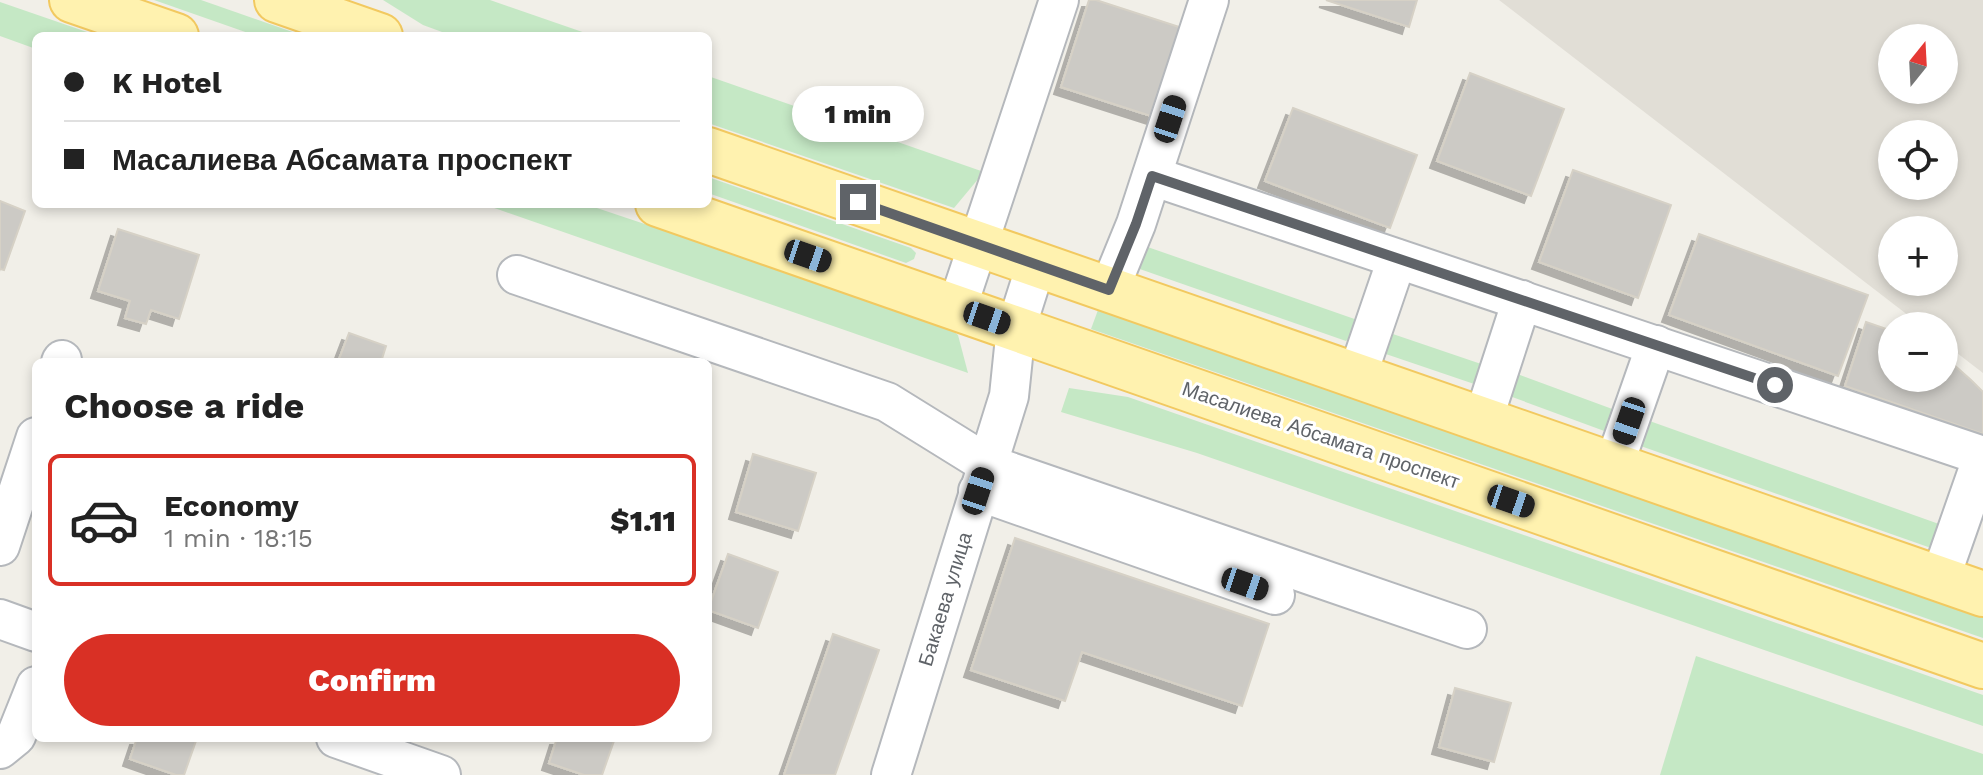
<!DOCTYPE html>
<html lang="en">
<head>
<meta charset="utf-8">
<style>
	body { margin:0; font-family:"Work Sans",sans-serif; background:#f6f6f6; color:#222; height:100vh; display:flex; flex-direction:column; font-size:30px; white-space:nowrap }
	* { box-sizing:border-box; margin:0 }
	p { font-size:26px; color:#767676 }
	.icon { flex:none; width:44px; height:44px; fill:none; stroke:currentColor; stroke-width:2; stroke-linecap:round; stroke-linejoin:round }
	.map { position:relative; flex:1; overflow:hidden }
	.side { position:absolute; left:32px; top:358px; width:680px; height:384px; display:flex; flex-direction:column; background:#fff; border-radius:12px; box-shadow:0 4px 12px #0003 }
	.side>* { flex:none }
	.top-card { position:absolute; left:32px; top:32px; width:680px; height:176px; border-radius:12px; box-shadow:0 4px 12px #0003; display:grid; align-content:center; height:176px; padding:0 32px; background:#fff }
	.needle { width:52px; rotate:18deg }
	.buttons { position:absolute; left:1878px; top:24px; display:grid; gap:16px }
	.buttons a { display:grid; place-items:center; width:80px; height:80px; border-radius:50%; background:#fff; box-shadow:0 4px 12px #0003; font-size:40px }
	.end { position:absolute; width:36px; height:36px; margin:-18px; border:10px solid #5f6368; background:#fff; box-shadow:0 0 0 4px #fff }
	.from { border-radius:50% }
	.bubble { position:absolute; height:56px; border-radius:28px; background:#fff; box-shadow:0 4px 12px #0003; font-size:26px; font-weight:800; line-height:56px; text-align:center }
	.car { position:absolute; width:24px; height:48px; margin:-24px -12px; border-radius:10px; box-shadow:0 0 6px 2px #0007; background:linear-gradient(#222 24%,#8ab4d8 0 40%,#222 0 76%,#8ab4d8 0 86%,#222 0) }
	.top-card b { display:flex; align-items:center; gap:28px; height:76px; font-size:30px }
	.top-card b+b { border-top:2px solid #e0e0e0 }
	.top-card i { width:20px; height:20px; background:#222 }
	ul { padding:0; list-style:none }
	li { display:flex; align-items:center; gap:24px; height:132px; margin:0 16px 12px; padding:0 16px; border:4px solid transparent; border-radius:12px }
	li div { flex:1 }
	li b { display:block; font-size:30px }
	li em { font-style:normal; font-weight:800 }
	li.active { border-color:#d93025 }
	li>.icon { width:72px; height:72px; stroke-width:1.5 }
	h2 { padding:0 32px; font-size:36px; line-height:96px }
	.primary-button { display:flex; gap:16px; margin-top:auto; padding:16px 32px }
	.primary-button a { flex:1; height:92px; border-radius:48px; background:#d93025; color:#fff; font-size:32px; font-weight:800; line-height:92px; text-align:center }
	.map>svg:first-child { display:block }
	.education { fill:#e1ded6; fill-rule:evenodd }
	.green { fill:#c5e8c5 }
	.building { fill:#cccac5; stroke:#d6d1c6; stroke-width:2; filter:url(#shadow) }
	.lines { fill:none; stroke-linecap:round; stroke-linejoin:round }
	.minor-casing { stroke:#b5b8bc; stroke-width:42 }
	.major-casing { stroke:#f2c960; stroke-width:48 }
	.minor { stroke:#fff; stroke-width:38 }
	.major { stroke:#fff2af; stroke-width:44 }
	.route { stroke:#5f6368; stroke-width:10 }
	.labels { text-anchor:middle; stroke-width:6; stroke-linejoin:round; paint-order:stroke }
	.street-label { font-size:20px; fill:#5f6368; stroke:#fff }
</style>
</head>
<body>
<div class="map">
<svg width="1983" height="775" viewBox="0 0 1983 775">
	<defs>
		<filter id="shadow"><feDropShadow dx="-7" dy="7" stdDeviation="0" flood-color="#0004"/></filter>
	</defs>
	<rect width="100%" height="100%" fill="#f1efe8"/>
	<path class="education" d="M1499 0H1983V373L1944 343V326H1922ZM1892 38H1944V90H1892ZM1892 134H1944V186H1892ZM1892 230H1944V282H1892Z"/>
	<g class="green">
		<path d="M154 0H201L304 36H257Z"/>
		<path d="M383 0H490L594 36H453L423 25Z"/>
		<path d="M0 2 87 32 91 36H36V49L0 36Z"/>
		<path d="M708 76 984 172 954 208 708 123Z"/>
		<path d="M708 177 911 248 916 253 914 259 906 263 708 193Z"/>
		<path d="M483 204H585L946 325 958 335 968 373Z"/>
		<path d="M1139 244 1366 323 1346 341 1134 267Z"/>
		<path d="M1098 310 1983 618V638L1091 329Z"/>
		<path d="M1384 331 1490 367 1483 387 1377 351Z"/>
		<path d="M1512 372 1615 410 1607 432 1504 394Z"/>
		<path d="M1069 388 1128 397 1983 695V726L1197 453 1061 412Z"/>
		<path d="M1644 419 1939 524 1931 548 1635 444Z"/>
		<path d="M1696 656 1983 754V775H1660Z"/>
	</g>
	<g class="building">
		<path d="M1089 0H1096L1182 28 1154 117 1061 87Z"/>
		<path d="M1326 0H1417L1409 27Z"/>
		<path d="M1470 73 1564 109 1531 196 1437 161Z"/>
		<path d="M1293 108 1417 155 1390 228 1265 181Z"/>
		<path d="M1573 170 1671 205 1638 298 1539 262Z"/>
		<path d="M0 201 25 211 4 270 0 269Z"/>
		<path d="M118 229 199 255 179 319 151 310 146 324 125 318 130 301 98 291Z"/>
		<path d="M1699 234 1868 295 1838 376 1669 315Z"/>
		<path d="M1866 322 1892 331V378H1944V356L1971 380 1983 392V434L1845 386Z"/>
		<path d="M349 333 386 346 381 362H338Z"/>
		<path d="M753 454 816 473 798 531 736 512Z"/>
		<path d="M1015 538 1269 624 1242 706 1082 652 1065 701 971 670Z"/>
		<path d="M728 554 778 572 758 628 708 610Z"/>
		<path d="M833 634 879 650 835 775H784Z"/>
		<path d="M1455 688 1511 703 1494 762 1439 747Z"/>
		<path d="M137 738H197L184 775H176L130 759Z"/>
		<path d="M557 738H615L602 775H584L549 763Z"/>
	</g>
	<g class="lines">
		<g class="minor-casing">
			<g id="minor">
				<path d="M1152 176 1983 456 1940 579"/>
				<path d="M517 275 887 402 987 464 1467 629"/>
				<path d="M1109 290 1136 224 1209 0"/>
				<path d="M957 308 1059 0"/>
				<path d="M61 362 62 360"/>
				<path d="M1357 376 1397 259"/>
				<path d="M1483 420 1522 300"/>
				<path d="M1614 465 1656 345"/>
				<path d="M978 491 1275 595"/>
				<path d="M0 546 36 437"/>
				<path d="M0 619 36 632"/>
				<path d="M336 738 441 775"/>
				<path d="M0 749 16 736 36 686"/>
				<path d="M891 775 1009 396 1016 328 1036 265"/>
			</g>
		</g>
		<g class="major-casing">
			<g id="major">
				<path d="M72 0 176 36"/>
				<path d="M277 0 380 36"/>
				<path d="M708 150 1983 594"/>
				<path d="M658 204 1983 666"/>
			</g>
		</g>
		<use href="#minor" class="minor"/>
		<use href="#major" class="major"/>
	</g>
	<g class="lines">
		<path class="route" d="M858 202 1109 290 1136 224 1152 176 1775 385"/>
	</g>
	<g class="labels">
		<g class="street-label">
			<text transform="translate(1321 435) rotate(19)" y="7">Масалиева Абсамата проспект</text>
			<text transform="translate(945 599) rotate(-73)" y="7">Бакаева улица</text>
		</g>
	</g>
</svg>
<div class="buttons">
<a><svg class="needle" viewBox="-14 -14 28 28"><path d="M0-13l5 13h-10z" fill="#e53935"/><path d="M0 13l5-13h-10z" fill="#767676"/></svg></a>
<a><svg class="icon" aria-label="locate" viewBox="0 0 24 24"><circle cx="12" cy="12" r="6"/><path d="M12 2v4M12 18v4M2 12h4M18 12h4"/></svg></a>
<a>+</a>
<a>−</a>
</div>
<i class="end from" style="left:1775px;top:385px"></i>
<i class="end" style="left:858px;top:202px"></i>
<div class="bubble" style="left:792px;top:86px;width:132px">1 min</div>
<i class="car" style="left:1170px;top:119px;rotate:18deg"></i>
<i class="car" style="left:808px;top:256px;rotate:109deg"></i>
<i class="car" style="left:987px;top:318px;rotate:109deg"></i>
<i class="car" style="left:1629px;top:421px;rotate:199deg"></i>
<i class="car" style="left:978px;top:491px;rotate:18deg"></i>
<i class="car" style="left:1511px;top:501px;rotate:109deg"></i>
<i class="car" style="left:1245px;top:584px;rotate:109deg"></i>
<div class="top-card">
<b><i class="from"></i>K Hotel</b>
<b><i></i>Масалиева Абсамата проспект</b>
</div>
<section class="side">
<h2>Choose a ride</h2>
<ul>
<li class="active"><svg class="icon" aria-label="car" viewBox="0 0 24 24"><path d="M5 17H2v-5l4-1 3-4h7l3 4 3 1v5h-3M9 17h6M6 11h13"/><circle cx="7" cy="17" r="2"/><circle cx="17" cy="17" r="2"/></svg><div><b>Economy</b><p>1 min · 18:15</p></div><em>$1.11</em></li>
</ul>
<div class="primary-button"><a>Confirm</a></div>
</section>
</div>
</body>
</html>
